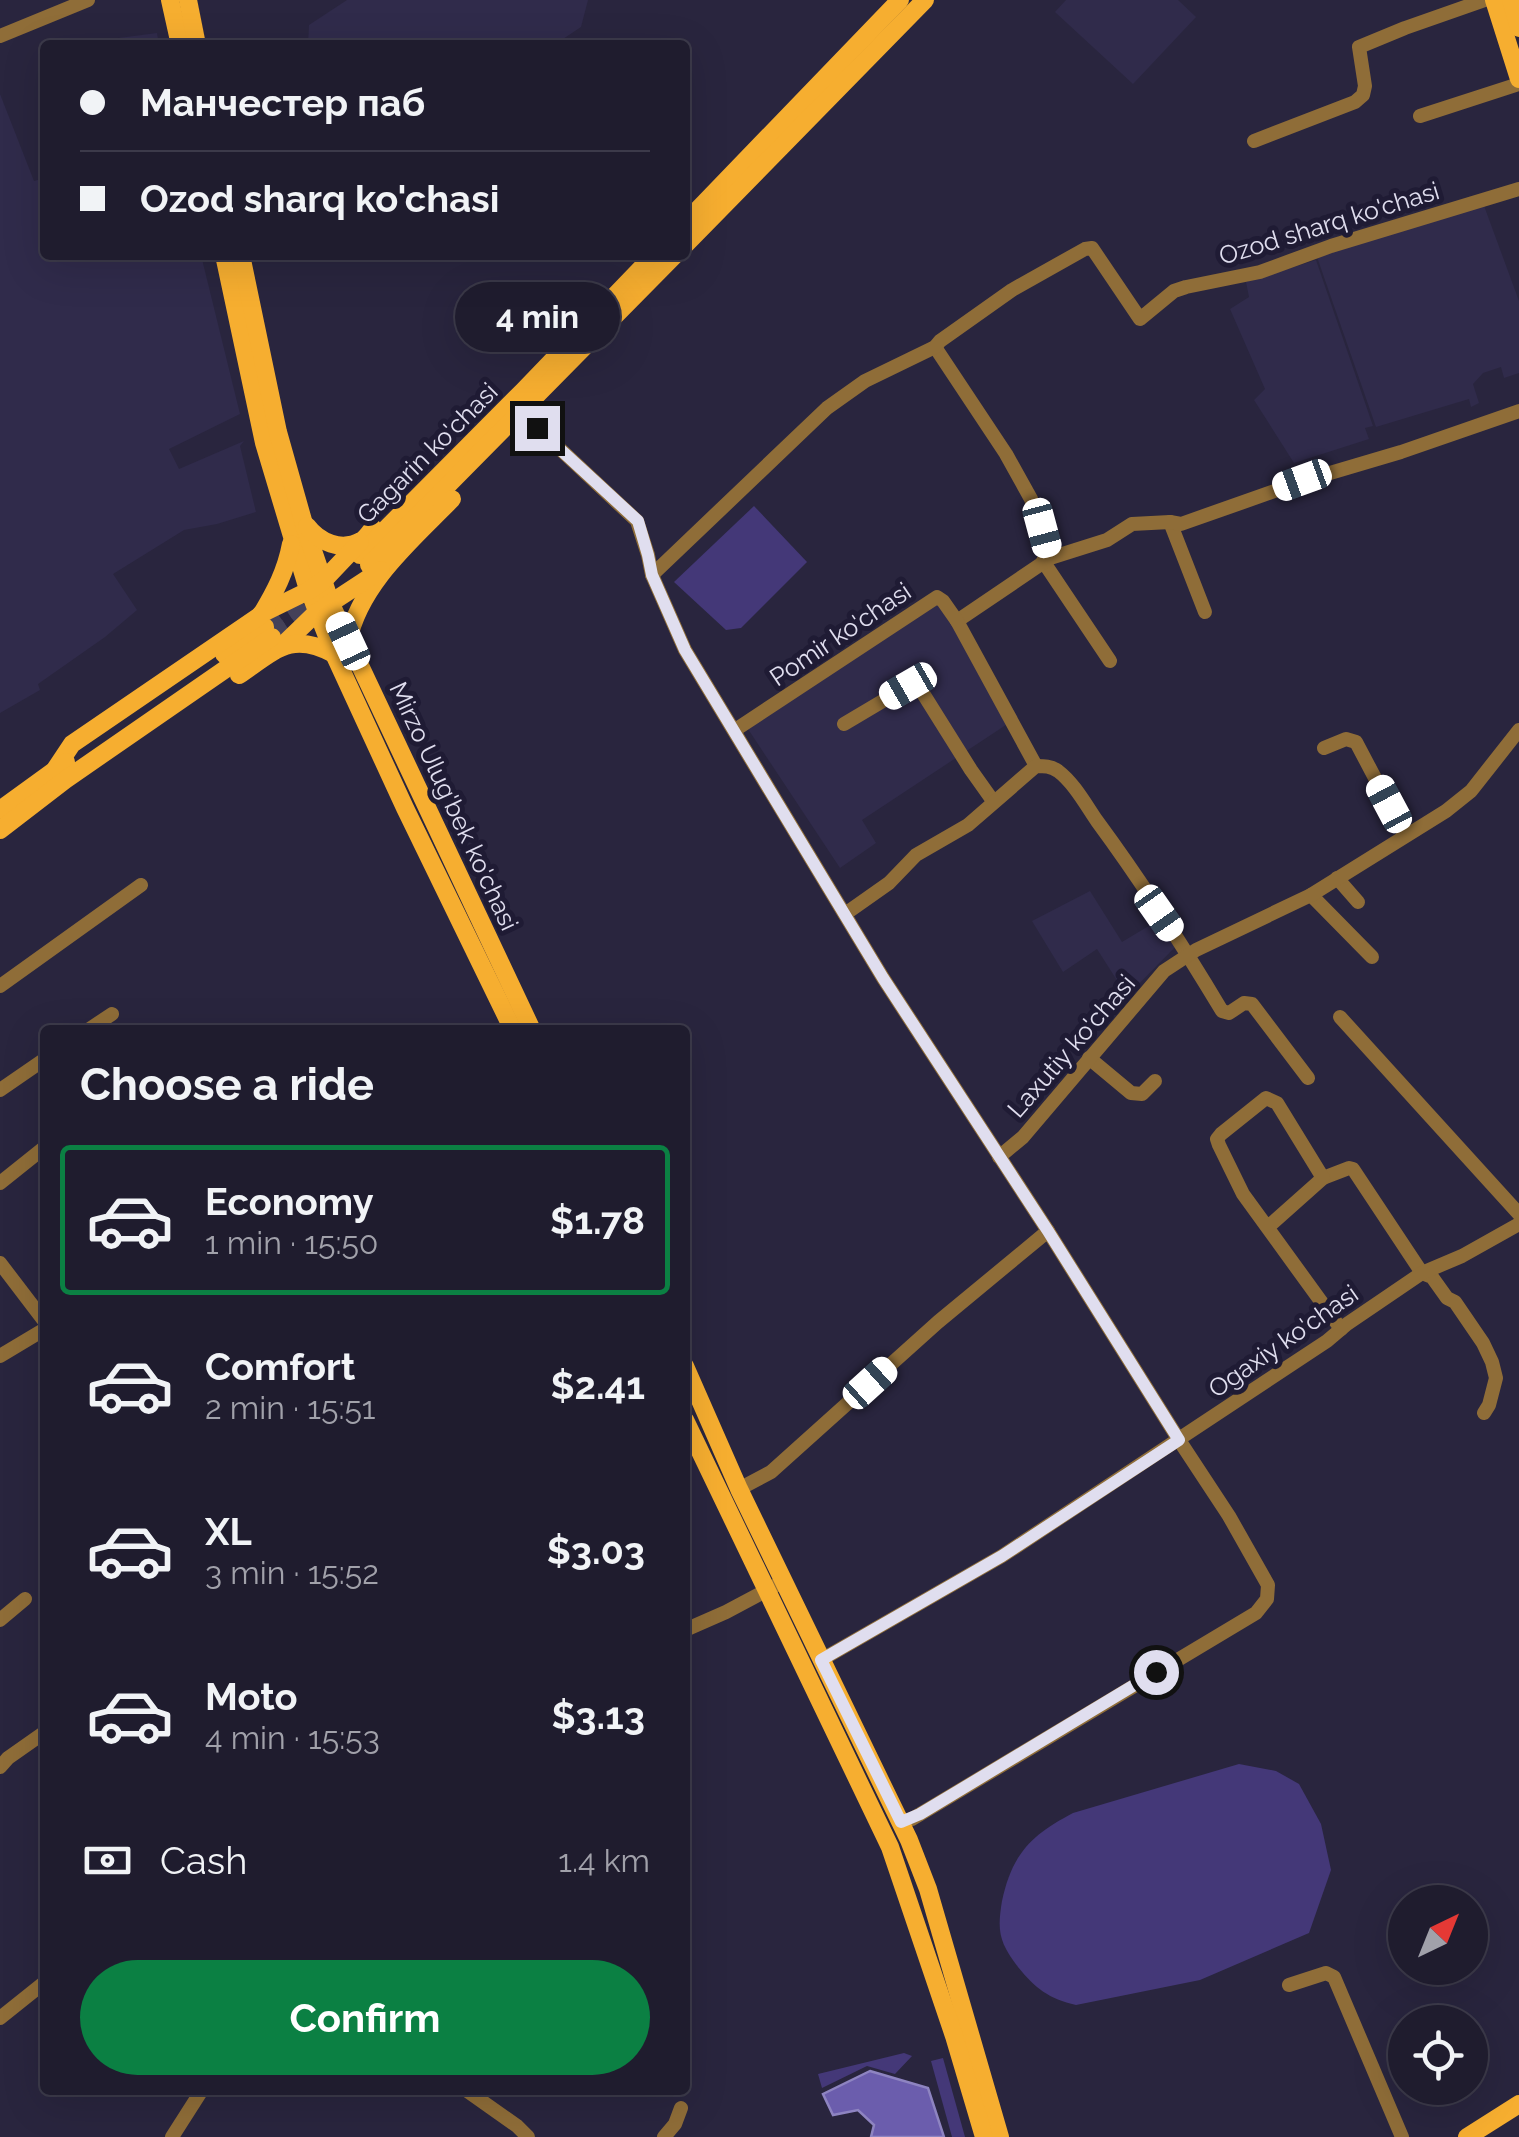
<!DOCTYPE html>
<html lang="en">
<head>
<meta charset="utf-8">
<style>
	body { margin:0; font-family:Raleway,sans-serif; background:#2c293a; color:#f1f3f6; height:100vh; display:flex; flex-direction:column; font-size:38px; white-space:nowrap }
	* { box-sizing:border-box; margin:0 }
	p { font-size:32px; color:#a1a1aa }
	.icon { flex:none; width:55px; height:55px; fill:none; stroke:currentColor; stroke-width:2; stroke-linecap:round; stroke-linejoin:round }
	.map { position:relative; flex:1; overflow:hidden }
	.details { position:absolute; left:40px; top:1025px; width:650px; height:1070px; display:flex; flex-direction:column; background:#1f1c2e; border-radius:10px; box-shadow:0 10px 40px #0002,0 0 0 2px #3c3a4a }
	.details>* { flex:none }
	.top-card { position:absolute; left:40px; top:40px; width:650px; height:220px; border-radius:10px; box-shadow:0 10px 40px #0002,0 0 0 2px #3c3a4a; display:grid; align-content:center; height:220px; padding:0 40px; background:#1f1c2e }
	.needle { width:65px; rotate:43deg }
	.tools { position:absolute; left:1388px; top:1885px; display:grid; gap:20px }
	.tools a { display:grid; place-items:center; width:100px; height:100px; border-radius:50%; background:#1f1c2e; box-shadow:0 10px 40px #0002,0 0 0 2px #3c3a4a; font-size:50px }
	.end { position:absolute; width:45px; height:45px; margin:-22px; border:12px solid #e0deef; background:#111; box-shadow:0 0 0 5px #111 }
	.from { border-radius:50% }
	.bubble { position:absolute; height:70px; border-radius:35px; background:#1f1c2e; box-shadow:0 10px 40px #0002,0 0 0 2px #3c3a4a; font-size:32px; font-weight:700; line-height:70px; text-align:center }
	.car { position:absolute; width:30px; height:60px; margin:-30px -15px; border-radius:12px; box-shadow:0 0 8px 2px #0007; background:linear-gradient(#fff 24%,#345 0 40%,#fff 0 76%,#345 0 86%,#fff 0) }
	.top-card b { display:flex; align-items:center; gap:35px; height:95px; font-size:38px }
	.top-card b+b { border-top:2px solid #3c3a4a }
	.top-card i { width:25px; height:25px; background:#f1f3f6 }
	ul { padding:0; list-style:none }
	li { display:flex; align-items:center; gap:30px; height:150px; margin:0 20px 15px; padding:0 20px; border:5px solid transparent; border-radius:10px }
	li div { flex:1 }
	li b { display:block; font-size:38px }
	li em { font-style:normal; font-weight:700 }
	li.current { border-color:#0b8043 }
	li>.icon { width:90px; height:90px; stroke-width:1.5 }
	h2 { padding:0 40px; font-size:45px; line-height:120px }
	.pay { display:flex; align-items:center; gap:25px; height:110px; padding:0 40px; font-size:38px }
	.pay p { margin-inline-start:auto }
	.action { display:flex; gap:20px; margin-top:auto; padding:20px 40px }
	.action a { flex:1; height:115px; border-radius:60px; background:#0b8043; color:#fff; font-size:40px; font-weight:700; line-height:115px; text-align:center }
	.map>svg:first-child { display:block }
	.built { fill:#302b4b }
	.green { fill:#443878 }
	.water { fill:#6b5dad; stroke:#8e84c1; stroke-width:2.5 }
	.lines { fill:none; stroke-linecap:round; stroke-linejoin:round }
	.major-tunnel { stroke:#444159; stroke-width:18; stroke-dasharray:18 9; stroke-linecap:butt }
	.minor { stroke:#8f6d38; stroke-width:14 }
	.major { stroke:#f6ae30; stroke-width:18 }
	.route { stroke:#e0deef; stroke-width:12 }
	.labels { text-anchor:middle; stroke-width:10; stroke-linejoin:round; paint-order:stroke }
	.street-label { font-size:25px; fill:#e0deef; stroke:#1f1b34 }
</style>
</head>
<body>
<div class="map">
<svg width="1519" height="2137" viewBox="0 0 1519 2137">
	<rect width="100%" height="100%" fill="#29253e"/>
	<g class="built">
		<path d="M347 0H588L581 27 554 45H308L309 25Z"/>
		<path d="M1066 0H1178L1196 17 1133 84 1055 12Z"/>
		<path d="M157 33 159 45H89L88 42Z"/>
		<path d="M0 94 34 181 45 178V255H201L240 414 169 449 179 469 244 441 240 446 256 512 217 524 184 530 113 574 137 610 105 637 38 684 40 690 0 713Z"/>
		<path d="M1483 203 1519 301V373L1504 378 1501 367 1483 373 1473 384 1479 403 1471 407 1469 399 1376 427 1317 257Z"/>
		<path d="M1316 260 1373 426 1365 428 1369 439 1294 463 1254 400 1265 389 1230 309 1249 297 1246 282Z"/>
		<path d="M939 598 1018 717 862 820 876 843 840 868 746 726Z"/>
		<path d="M1090 891 1122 942 1162 918 1178 944 1127 996 1097 949 1063 972 1032 921Z"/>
	</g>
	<g class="green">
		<path d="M754 506 807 562 741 628 726 630 674 582Z"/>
		<path d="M1239 1764 1276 1771 1299 1784 1321 1824 1331 1870 1309 1933 1200 1980 1076 2005C1049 1999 1035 1988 1018 1967 999 1942 997 1931 1002 1901 1012 1854 1031 1835 1073 1813Z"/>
		<path d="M904 2053 912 2056 895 2074 867 2066 822 2088 818 2074Z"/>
		<path d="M943 2058 965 2137H952L931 2061Z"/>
	</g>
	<path class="water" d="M870 2071 928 2088 944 2137H871L874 2125 858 2110 833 2115 823 2094Z"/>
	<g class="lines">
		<g class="major-tunnel">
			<path d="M265 627 309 597"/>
			<path d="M272 637 309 612"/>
		</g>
		<g class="minor">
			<path d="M0 36 88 0"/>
			<path d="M1420 116 1519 84"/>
			<path d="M1254 141 1355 102 1363 95 1365 86 1359 47 1405 28 1485 0"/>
			<path d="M935 347 1006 454 1031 499 1050 558"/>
			<path d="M529 420 637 521 648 555 652 575 685 650 883 978 1048 1231 1179 1440 1229 1516 1268 1585 1267 1599 1256 1613 912 1819 901 1822"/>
			<path d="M1170 522 1205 612"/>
			<path d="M1043 561 1110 661"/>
			<path d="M652 575 827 408 865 381 935 347 940 341 1012 290 1085 249 1092 248 1140 319 1174 291 1186 287 1260 272 1331 246 1519 189"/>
			<path d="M957 621 1050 558 1107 540 1132 524 1170 522 1181 524 1303 481 1401 452 1519 411"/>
			<path d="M844 724 908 686 919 687 971 770 993 801"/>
			<path d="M735 730 937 597 943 601 957 621 1036 766"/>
			<path d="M1324 748 1346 739 1356 742 1405 835"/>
			<path d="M1337 878 1358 902"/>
			<path d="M1311 895 1372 957"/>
			<path d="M845 914 889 883 916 855 968 825 1036 766C1044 766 1051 766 1058 771 1074 783 1086 805 1097 821 1142 882 1183 946 1222 1011L1229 1013 1244 1003 1252 1004 1308 1078"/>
			<path d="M0 986 141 885"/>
			<path d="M1340 1017 1519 1214"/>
			<path d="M88 1030 112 1014"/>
			<path d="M1089 1058 1131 1093 1142 1094 1155 1081"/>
			<path d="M0 1090 45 1059"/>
			<path d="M999 1157 1023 1137 1164 971 1196 950 1311 895 1446 811 1471 791 1519 730"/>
			<path d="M1323 1178 1349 1168 1353 1169 1422 1273 1432 1277 1447 1298 1455 1302 1483 1343 1492 1362 1496 1378 1489 1405 1484 1413"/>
			<path d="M0 1183 45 1147"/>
			<path d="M1268 1227 1323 1178 1277 1103 1266 1098 1221 1134 1217 1139 1219 1145 1243 1194 1341 1329"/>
			<path d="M0 1263 45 1322"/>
			<path d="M0 1356 45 1329"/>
			<path d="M739 1489 771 1472 938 1322 1048 1231"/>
			<path d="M0 1620 25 1599"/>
			<path d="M685 1630 726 1612 784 1581"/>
			<path d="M821 1660 1002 1556 1327 1341 1347 1324 1422 1273 1462 1256 1519 1224"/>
			<path d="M0 1767 8 1758 45 1732"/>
			<path d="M1289 1985 1326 1973 1334 1977 1402 2137"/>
			<path d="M0 2018 45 1982"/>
			<path d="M466 2090 517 2126 528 2137"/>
			<path d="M172 2137 202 2090"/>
			<path d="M664 2137 675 2124 681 2108"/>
		</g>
		<g class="major">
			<path d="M170 0 180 45"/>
			<path d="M188 0 197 45"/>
			<path d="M1494 0 1519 79"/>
			<path d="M1511 0 1519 28"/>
			<path d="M685 223 900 0"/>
			<path d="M685 245 925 0"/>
			<path d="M224 255 264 443 306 583 334 654 405 808 513 1030"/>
			<path d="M241 255 278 432 304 524 331 604 532 1030"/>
			<path d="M307 526C319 542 341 552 361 541 366 538 369 533 373 528"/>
			<path d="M360 555 523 391 654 255"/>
			<path d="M369 565 675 255"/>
			<path d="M261 614 308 591 323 581 360 542"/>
			<path d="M348 641C360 583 412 540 452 499"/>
			<path d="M283 645 317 612 381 570"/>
			<path d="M224 654 265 627"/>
			<path d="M239 675C276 650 291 631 334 654"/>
			<path d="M56 768 72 744 261 615C275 592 286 571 291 544"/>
			<path d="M0 810 66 762"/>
			<path d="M0 830 65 780 272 637"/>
			<path d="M685 1366 739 1489 909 1840 928 1889 1000 2137"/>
			<path d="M685 1420 890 1847 954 2036 984 2137"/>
			<path d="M1467 2137 1519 2104"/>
		</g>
	</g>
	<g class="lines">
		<path class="route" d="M537 428 638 521 648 555 652 575 685 650 883 978 1048 1231 1179 1440 1002 1556 821 1660 901 1822 920 1814 1156 1672"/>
	</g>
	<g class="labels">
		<g class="street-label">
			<text transform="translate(1329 223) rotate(-17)" y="9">Ozod sharq ko'chasi</text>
			<text transform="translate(427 453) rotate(-45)" y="9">Gagarin ko'chasi</text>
			<text transform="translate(840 634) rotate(-34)" y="9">Pomir ko'chasi</text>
			<text transform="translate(454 806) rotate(65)" y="9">Mirzo Ulug'bek ko'chasi</text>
			<text transform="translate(1071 1046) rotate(-49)" y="9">Laxutiy ko'chasi</text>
			<text transform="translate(1283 1341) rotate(-35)" y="9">Ogaxiy ko'chasi</text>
		</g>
	</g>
</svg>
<div class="tools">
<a><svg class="needle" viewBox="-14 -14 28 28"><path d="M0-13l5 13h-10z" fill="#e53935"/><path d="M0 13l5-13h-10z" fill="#a1a1aa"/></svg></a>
<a><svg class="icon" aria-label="locate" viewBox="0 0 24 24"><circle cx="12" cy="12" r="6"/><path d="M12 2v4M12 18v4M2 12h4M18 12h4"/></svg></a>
</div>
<i class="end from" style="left:1156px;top:1672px"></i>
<i class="end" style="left:537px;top:428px"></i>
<div class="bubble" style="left:455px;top:282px;width:165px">4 min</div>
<i class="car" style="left:1302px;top:480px;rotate:250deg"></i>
<i class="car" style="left:1042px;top:528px;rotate:165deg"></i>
<i class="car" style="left:348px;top:641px;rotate:335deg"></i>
<i class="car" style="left:908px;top:686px;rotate:240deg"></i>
<i class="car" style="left:1389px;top:804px;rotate:332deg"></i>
<i class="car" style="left:1159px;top:913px;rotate:145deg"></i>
<i class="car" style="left:870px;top:1383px;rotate:48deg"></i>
<div class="top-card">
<b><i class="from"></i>Манчестер паб</b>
<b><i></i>Ozod sharq ko'chasi</b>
</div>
<section class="details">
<h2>Choose a ride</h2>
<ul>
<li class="current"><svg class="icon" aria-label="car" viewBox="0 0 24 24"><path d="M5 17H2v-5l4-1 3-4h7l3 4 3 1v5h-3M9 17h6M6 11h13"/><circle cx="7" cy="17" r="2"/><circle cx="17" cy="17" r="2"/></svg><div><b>Economy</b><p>1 min · 15:50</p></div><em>$1.78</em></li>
<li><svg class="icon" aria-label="car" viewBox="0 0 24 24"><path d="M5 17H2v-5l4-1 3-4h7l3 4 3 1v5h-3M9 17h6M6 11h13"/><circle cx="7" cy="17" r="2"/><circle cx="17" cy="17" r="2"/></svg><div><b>Comfort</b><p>2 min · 15:51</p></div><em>$2.41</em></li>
<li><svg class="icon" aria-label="car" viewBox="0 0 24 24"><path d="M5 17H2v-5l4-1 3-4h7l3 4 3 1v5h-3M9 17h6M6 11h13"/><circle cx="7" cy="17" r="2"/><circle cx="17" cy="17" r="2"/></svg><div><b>XL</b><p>3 min · 15:52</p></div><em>$3.03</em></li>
<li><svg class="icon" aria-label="car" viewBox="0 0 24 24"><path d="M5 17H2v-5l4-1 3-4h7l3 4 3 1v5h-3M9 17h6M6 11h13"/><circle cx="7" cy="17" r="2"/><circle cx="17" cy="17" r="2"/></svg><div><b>Moto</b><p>4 min · 15:53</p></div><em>$3.13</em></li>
</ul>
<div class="pay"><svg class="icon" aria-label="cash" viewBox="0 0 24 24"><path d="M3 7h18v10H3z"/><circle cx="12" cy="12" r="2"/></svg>Cash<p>1.4 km</p></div>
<div class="action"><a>Confirm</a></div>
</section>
</div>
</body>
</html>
